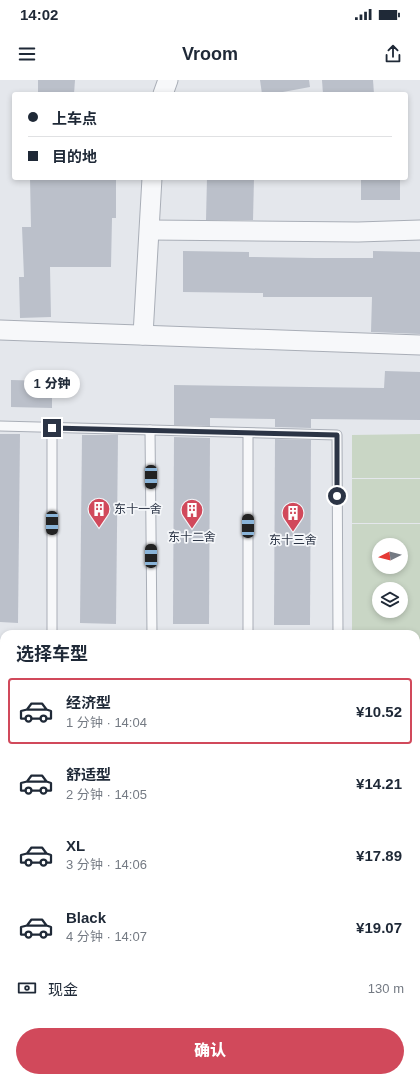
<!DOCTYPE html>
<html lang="zh">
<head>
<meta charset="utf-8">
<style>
	body { margin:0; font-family:Arial,"Noto Sans SC",sans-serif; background:#f2f2f3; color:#1f2937; height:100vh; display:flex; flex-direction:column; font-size:15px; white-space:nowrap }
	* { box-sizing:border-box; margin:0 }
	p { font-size:13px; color:#747a83 }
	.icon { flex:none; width:22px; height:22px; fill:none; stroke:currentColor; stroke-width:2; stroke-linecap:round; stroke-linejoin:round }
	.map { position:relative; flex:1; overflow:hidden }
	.side { position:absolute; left:0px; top:550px; width:420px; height:452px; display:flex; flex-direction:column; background:#fff; border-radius:12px 12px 0 0; box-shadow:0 2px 6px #0003 }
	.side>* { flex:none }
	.top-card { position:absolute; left:12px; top:12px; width:396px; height:88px; border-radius:4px; box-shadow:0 2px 6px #0003; display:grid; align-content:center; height:88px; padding:0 16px; background:#fff }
	.needle { width:26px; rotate:264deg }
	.fabs { position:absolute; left:372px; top:458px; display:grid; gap:8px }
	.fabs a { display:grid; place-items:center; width:36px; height:36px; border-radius:50%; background:#fff; box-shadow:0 2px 6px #0003; font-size:20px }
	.end { position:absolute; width:18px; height:18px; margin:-9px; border:5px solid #2b3445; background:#fff; box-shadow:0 0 0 2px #fff }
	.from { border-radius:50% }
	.bubble { position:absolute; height:28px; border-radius:14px; background:#fff; box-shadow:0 2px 6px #0003; font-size:13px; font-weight:800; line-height:28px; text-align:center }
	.car { position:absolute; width:12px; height:24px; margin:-12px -6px; border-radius:5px; box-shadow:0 0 3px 1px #0007; background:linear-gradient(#222 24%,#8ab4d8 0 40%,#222 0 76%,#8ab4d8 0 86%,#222 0) }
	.top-card b { display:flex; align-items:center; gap:14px; height:38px; font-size:15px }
	.top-card b+b { border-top:1px solid #e0e1e3 }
	.top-card i { width:10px; height:10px; background:#1f2937 }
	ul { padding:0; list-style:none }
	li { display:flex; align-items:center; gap:12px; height:66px; margin:0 8px 6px; padding:0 8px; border:2px solid transparent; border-radius:4px }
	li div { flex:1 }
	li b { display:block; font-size:15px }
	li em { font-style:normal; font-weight:800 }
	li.current { border-color:#d1495b }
	li>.icon { width:36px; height:36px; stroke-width:1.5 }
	h2 { padding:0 16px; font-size:18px; line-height:48px }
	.pay { display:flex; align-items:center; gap:10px; height:44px; padding:0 16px; font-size:15px }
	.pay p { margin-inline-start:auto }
	.action { display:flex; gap:8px; margin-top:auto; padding:8px 16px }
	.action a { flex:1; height:46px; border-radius:24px; background:#d1495b; color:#fff; font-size:16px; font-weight:800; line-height:46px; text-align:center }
	.status { display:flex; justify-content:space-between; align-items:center; height:28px; padding:0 20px; background:#fff; direction:ltr }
	.status svg { height:11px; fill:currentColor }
	header { display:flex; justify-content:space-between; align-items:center; height:52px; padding:0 16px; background:#fff; font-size:18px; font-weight:800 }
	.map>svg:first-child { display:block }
	.green { fill:#c9d6c5; fill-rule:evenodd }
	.building { fill:#bbc0ca }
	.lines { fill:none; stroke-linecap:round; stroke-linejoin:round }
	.lane-casing { stroke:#a9aeb7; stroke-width:11 }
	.street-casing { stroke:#a9aeb7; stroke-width:21 }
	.lane { stroke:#f7f8fa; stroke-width:9 }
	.street { stroke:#f7f8fa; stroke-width:19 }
	.route { stroke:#2b3445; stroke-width:5 }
	.labels { text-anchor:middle; stroke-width:3.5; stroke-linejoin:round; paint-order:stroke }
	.poi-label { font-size:12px; fill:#2b3445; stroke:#f4f6f9 }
</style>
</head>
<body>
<div class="status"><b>14:02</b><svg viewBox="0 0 49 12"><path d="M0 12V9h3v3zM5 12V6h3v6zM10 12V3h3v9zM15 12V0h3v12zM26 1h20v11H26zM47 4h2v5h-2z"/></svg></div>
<header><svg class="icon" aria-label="menu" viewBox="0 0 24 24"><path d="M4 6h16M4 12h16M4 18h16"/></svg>Vroom<svg class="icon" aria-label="share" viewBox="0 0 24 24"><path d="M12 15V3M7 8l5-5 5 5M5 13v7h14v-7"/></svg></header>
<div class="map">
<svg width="420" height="1002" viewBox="0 0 420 1002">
	<rect width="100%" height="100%" fill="#e4e7ec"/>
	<g class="green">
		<path d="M420 354V398H352V355Z"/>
		<rect x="352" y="399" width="68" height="44"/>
		<path d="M352 444H420V576H416V554H352ZM379 465H401V487H379ZM379 509H401V531H379Z"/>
		<path d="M0 608H4V735L0 734Z"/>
		<path d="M416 778H420V993L418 1002H0V781H4V998H416Z"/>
	</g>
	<g class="building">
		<path d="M38 0H75L74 14H38Z"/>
		<path d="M260 0H309L310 7 272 14H262Z"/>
		<path d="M322 0H373L374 14H323Z"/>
		<path d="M30 98H116V138H112L111 187H50L51 237 20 238 19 197H24L22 147H31Z"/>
		<path d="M207 98H254L253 140H206Z"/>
		<rect x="361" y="98" width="39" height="22"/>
		<path d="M183 171 249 172V177L315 178H373V171L420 172V254L371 252 372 217H263V213L183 212Z"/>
		<path d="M385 291 420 292V340L311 339V348L275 347V339L210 338V346L174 345V305L384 308Z"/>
		<path d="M11 300 52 301V328L11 327Z"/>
		<path d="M0 354H20L18 543 0 542Z"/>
		<path d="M82 355H118L116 544 80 543Z"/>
		<path d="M174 357 210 358 209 544H173Z"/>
		<path d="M275 359 311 360 310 545H274Z"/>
	</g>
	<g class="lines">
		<g class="lane-casing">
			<g id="lane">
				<path d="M0 346 337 355 338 554"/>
				<path d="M150 350 152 554"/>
				<path d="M52 554V348"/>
				<path d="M248 554V353"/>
			</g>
		</g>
		<g class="street-casing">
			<g id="street">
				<path d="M163 14 168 0"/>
				<path d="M150 150 358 152 420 150"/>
				<path d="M0 250 420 265"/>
				<path d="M143 255 152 98"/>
				<path d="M0 572H4"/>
			</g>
		</g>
		<use href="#lane" class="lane"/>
		<use href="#street" class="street"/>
	</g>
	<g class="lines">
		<path class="route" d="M52 348 337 355V416"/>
	</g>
	<defs>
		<g id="building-pin" transform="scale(1.15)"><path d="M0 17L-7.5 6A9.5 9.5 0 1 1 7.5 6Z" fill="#d1495b" stroke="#f4f6f9"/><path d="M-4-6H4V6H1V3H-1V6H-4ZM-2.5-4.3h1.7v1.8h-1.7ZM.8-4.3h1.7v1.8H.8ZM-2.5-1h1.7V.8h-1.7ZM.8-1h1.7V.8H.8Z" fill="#fff"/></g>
	</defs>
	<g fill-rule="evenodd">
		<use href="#building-pin" x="99" y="429"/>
		<use href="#building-pin" x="192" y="430"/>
		<use href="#building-pin" x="293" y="433"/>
	</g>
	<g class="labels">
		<g class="poi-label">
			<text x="114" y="433" text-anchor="start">东十一舍</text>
			<text x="192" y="461">东十二舍</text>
			<text x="293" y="464">东十三舍</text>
		</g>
	</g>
</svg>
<div class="fabs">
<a><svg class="needle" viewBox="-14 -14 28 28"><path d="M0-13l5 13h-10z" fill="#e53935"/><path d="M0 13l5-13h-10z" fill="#747a83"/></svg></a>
<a><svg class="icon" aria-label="layers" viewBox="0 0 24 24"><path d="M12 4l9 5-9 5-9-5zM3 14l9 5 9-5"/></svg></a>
</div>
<i class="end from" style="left:337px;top:416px"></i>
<i class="end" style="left:52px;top:348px"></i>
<div class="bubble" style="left:24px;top:290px;width:56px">1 分钟</div>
<i class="car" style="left:151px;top:397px;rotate:180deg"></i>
<i class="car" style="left:52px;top:443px;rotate:180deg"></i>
<i class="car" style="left:248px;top:446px;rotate:0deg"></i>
<i class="car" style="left:151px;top:476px;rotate:0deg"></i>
<div class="top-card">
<b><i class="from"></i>上车点</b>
<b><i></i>目的地</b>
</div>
<section class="side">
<h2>选择车型</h2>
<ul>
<li class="current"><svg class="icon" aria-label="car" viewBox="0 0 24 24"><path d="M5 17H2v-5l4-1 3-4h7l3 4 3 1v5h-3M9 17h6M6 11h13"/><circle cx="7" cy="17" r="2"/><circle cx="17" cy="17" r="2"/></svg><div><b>经济型</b><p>1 分钟 · 14:04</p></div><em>¥10.52</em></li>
<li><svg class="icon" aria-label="car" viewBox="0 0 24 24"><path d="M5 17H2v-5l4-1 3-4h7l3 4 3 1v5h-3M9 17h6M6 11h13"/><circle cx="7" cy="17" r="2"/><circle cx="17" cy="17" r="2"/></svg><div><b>舒适型</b><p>2 分钟 · 14:05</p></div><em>¥14.21</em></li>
<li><svg class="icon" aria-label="car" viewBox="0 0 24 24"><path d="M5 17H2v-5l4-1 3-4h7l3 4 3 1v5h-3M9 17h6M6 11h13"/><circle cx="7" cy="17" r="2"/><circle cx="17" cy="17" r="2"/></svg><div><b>XL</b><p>3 分钟 · 14:06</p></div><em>¥17.89</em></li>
<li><svg class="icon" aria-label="car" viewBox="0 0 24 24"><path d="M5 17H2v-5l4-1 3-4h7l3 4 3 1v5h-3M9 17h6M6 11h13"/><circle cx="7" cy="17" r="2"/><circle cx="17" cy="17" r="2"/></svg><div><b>Black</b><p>4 分钟 · 14:07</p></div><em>¥19.07</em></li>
</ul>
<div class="pay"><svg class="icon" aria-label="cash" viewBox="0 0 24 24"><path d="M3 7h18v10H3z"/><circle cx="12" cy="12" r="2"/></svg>现金<p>130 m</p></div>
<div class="action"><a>确认</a></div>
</section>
</div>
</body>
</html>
